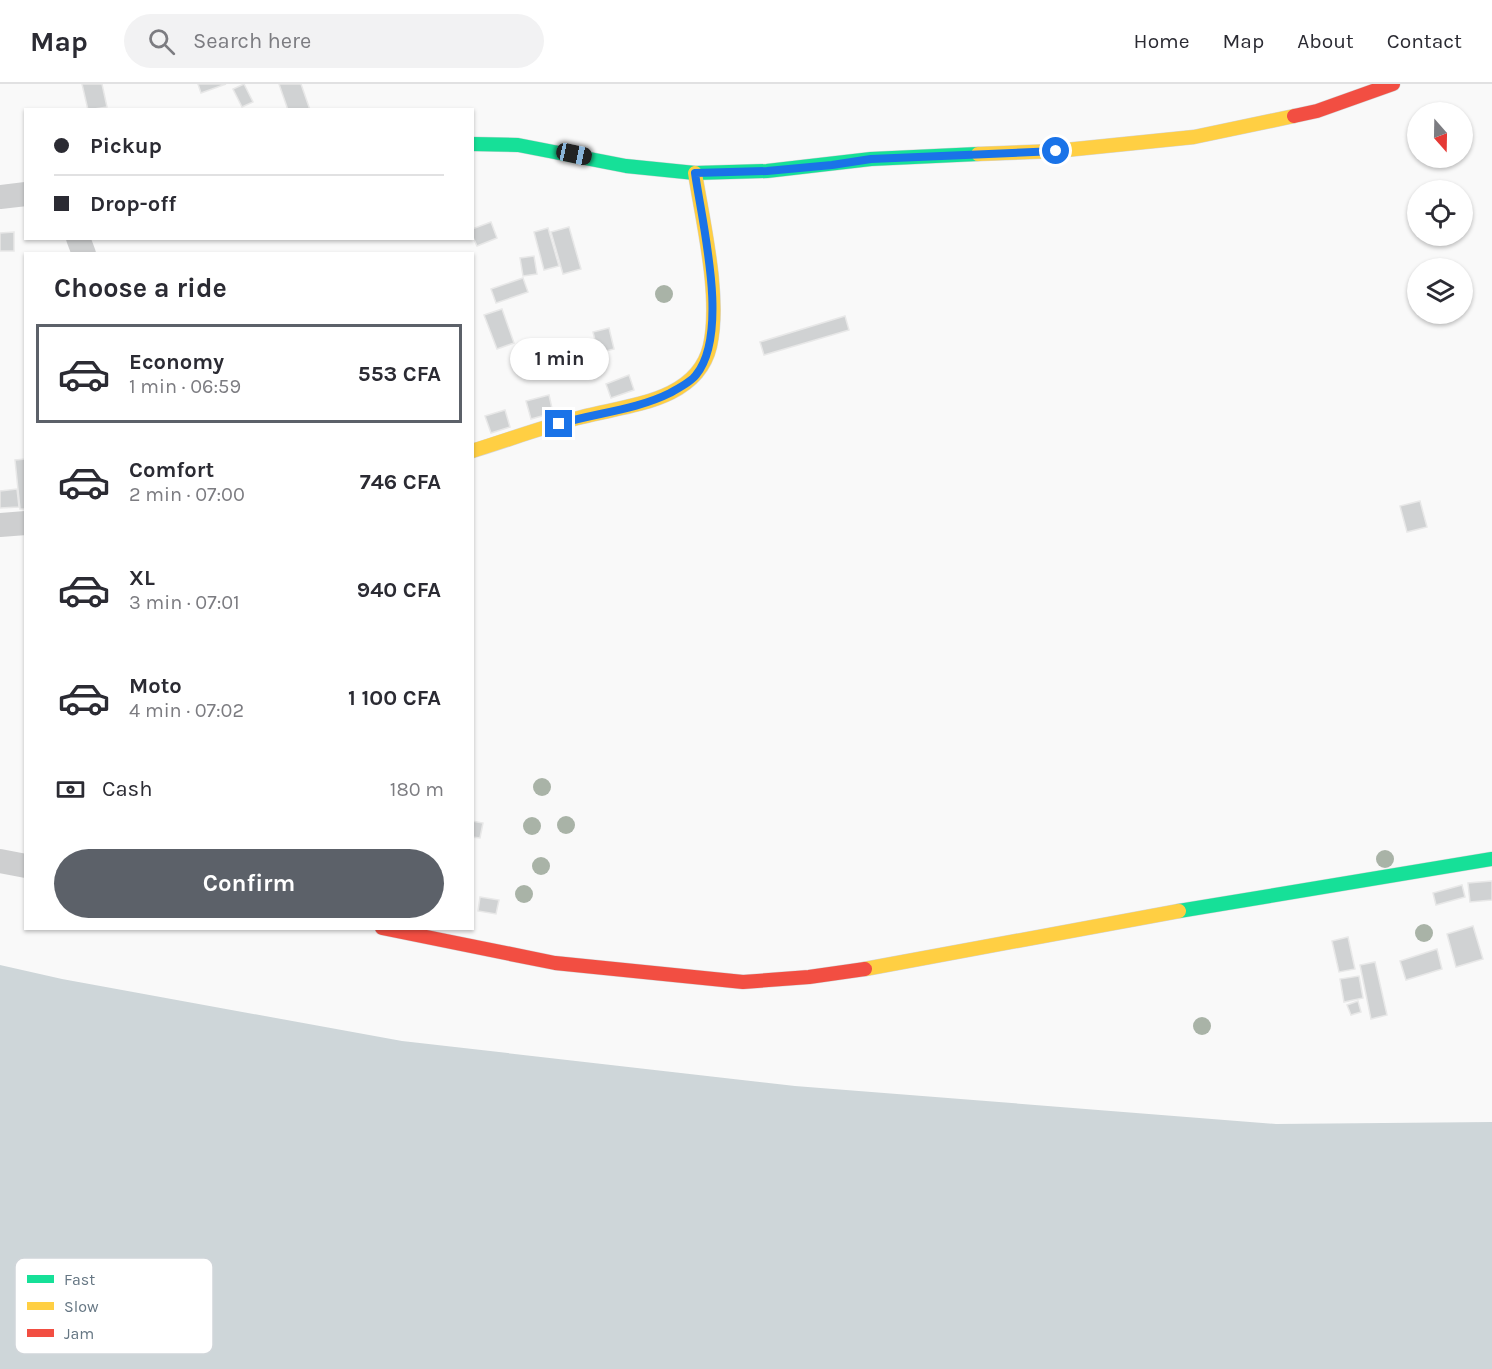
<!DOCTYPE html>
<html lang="en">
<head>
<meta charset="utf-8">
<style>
	body { margin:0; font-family:Karla,sans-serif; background:#f2f2f3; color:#2b2b33; height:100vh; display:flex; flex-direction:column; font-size:22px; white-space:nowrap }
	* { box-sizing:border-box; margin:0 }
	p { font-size:20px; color:#7c7c81 }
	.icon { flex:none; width:33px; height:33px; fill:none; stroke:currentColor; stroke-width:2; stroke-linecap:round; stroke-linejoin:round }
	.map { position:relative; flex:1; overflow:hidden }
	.side { position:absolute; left:24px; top:168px; width:450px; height:678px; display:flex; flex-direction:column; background:#fff; border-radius:0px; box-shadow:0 2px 4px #0004 }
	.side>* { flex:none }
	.guide { position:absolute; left:24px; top:24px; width:450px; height:132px; border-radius:0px; box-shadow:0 2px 4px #0004; display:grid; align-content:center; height:132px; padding:0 30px; background:#fff }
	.needle { width:39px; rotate:160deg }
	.tools { position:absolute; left:1407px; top:18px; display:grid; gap:12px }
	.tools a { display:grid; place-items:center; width:66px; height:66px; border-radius:50%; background:#fff; box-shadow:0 2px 4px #0004; font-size:30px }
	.end { position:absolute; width:27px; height:27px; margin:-14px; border:8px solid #1a73e8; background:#fff; box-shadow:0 0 0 3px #fff }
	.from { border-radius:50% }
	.bubble { position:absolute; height:42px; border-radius:21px; background:#fff; box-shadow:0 2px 4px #0004; font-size:20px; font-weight:700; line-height:42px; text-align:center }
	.car { position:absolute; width:18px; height:36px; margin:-18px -9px; border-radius:8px; box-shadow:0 0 4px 2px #0007; background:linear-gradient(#222 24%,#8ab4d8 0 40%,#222 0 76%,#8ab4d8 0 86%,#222 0) }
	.guide b { display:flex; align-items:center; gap:21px; height:57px; font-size:22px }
	.guide b+b { border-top:2px solid #e1e1e2 }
	.guide i { width:15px; height:15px; background:#2b2b33 }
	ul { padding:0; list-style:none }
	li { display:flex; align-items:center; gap:18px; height:99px; margin:0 12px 9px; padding:0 18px; border:3px solid transparent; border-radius:0px }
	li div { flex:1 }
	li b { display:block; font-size:22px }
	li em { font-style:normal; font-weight:700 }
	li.on { border-color:#5c6169 }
	li>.icon { width:54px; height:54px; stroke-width:1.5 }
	h2 { padding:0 30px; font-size:27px; line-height:72px }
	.pay { display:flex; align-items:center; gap:15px; height:66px; padding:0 30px; font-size:22px }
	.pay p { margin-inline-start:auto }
	.button { display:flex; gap:12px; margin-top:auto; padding:12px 30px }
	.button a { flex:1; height:69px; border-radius:36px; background:#5c6169; color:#fff; font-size:24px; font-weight:700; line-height:69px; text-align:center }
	header { display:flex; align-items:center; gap:36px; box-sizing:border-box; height:84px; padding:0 30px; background:#fff; border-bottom:2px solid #e1e1e2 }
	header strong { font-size:28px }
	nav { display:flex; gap:33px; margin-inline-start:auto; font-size:21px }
	.search { width:420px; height:54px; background:#f2f2f3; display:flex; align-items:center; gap:15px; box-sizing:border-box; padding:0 21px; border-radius:33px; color:#7c7c81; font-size:22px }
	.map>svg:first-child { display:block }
	.water { fill:#ced6d9 }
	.building { fill:#d0d2d3; stroke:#e8e8e8; stroke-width:1.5 }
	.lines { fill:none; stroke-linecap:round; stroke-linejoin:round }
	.fast-casing { stroke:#d5d6d7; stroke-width:15 }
	.slow-casing { stroke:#d5d6d7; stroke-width:15 }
	.jam-casing { stroke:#d5d6d7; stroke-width:15 }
	.street { stroke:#cecfd0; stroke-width:24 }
	.fast { stroke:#16e098; stroke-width:14 }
	.slow { stroke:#ffcf43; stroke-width:14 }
	.jam { stroke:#f24e42; stroke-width:14 }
	.tree { fill:#a9b3a7 }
	.route { stroke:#1a73e8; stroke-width:8 }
	.key { fill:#fff; stroke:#d1d6da; stroke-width:1.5 }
	.key-label { font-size:16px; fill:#657683 }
</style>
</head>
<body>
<header>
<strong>Map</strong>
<div class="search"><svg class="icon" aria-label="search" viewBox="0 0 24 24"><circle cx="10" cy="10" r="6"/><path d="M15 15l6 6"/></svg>Search here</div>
<nav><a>Home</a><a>Map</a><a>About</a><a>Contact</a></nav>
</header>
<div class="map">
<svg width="1492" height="1285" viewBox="0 0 1492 1285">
	<rect width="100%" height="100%" fill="#f9f9f9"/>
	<path class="water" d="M0 881 62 895 402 957 795 1002 1276 1040 1492 1038V1285H0Z"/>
	<g class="building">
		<path d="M82 0H102L107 23 88 26Z"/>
		<path d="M198 0H226L201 9Z"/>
		<path d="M244 0 253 18 242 23 233 5Z"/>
		<path d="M279 0H301L310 26H288Z"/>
		<path d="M491 138 497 154 477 162 472 151V145Z"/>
		<path d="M569 143 581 185 563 190 551 148Z"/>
		<path d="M548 144 559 182 544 186 534 148Z"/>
		<path d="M14 148V167H0V149Z"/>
		<path d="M534 172 537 190 523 192 520 174Z"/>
		<path d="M523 194 528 208 496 219 491 205Z"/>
		<path d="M502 225 514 259 497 265 484 231Z"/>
		<path d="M845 232 849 246 764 271 760 258Z"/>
		<path d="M609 244 614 265 598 269 593 248Z"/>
		<path d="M629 291 634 306 611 314 606 300Z"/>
		<path d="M549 311 553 329 531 335 526 317Z"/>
		<path d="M505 326 510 343 491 349 485 332Z"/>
		<path d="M26 375V425H20L15 376Z"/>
		<path d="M17 405 19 423 0 424V407Z"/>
		<path d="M1420 417 1427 443 1407 448 1400 422Z"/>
		<path d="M472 737 483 739 480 754 472 753Z"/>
		<path d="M1492 797V816L1470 818 1468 799Z"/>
		<path d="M1462 801 1465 813 1436 821 1433 809Z"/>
		<path d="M480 813 499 816 496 830 478 827Z"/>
		<path d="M1473 842 1483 875 1456 883 1447 850Z"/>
		<path d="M1348 853 1355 885 1339 888 1332 857Z"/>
		<path d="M1437 865 1442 885 1406 896 1400 877Z"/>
		<path d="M1375 878 1387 931 1371 935 1360 881Z"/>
		<path d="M1359 892 1363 914 1344 918 1340 895Z"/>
		<path d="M1358 917 1361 928 1351 931 1347 921Z"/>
	</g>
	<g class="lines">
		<g class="fast-casing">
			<g id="fast">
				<path d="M472 60 518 61 626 82 695 89 767 87 871 75 978 70"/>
				<path d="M1179 827 1492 775"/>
			</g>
		</g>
		<g class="slow-casing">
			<g id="slow">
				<path d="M978 70 1056 67 1194 53 1294 32"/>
				<path d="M472 367C508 356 545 342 582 333 627 321 697 318 710 262 721 213 703 139 695 89"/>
				<path d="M865 885 1179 827"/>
			</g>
		</g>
		<g class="jam-casing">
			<g id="jam">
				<path d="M1294 32 1317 27 1393 0"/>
				<path d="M382 844 555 879 743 898 809 893 865 885"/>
			</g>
		</g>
		<g class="street">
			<path d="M0 113 26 110"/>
			<path d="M78 154 84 170"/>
			<path d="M0 441 26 439"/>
			<path d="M0 777 26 782"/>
		</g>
		<use href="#fast" class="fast"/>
		<use href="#slow" class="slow"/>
		<use href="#jam" class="jam"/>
	</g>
	<g class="tree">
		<circle cx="664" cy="210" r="9"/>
		<circle cx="542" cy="703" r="9"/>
		<circle cx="566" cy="741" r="9"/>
		<circle cx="532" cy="742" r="9"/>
		<circle cx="1385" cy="775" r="9"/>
		<circle cx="541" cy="782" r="9"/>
		<circle cx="524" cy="810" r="9"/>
		<circle cx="1424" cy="849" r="9"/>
		<circle cx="1202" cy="942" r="9"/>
	</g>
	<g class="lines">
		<path class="route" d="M559 340C595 329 636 326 670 309 677 305 691 298 696 291 730 249 702 139 695 89L767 87 832 81 871 75 1056 67"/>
	</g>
	<rect x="15" y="1174" width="198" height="96" rx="9" class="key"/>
	<rect x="27" y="1191" width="27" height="8" fill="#16e098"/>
	<rect x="27" y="1218" width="27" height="8" fill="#ffcf43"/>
	<rect x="27" y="1245" width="27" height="8" fill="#f24e42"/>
	<g class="key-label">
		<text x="64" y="1201">Fast</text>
		<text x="64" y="1228">Slow</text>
		<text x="64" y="1255">Jam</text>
	</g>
</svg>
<div class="tools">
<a><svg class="needle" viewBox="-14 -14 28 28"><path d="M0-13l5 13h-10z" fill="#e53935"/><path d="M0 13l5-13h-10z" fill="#7c7c81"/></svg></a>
<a><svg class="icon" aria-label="locate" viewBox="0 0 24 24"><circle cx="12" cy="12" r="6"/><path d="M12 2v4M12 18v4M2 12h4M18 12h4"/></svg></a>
<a><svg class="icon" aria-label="layers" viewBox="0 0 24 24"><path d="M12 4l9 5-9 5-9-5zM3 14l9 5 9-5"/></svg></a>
</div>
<i class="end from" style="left:1056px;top:67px"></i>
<i class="end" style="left:559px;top:340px"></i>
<div class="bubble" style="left:510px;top:254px;width:99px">1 min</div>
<i class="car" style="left:574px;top:70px;rotate:102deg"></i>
<div class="guide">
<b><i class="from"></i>Pickup</b>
<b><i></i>Drop-off</b>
</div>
<section class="side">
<h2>Choose a ride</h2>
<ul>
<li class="on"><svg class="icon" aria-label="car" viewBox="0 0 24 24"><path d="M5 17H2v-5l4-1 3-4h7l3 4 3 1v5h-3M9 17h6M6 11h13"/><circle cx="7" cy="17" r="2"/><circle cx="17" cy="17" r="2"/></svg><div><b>Economy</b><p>1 min · 06:59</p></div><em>553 CFA</em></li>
<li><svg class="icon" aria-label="car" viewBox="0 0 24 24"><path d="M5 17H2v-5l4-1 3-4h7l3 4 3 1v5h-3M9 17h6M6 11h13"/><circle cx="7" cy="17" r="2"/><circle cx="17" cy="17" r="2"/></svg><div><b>Comfort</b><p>2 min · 07:00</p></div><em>746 CFA</em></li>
<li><svg class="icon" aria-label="car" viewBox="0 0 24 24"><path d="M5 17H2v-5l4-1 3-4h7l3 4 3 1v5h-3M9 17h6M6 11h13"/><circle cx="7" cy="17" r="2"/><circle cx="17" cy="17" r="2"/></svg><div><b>XL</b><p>3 min · 07:01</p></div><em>940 CFA</em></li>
<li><svg class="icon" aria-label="car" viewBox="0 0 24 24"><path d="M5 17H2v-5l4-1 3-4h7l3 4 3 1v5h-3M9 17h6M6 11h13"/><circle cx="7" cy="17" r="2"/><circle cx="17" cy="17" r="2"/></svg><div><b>Moto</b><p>4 min · 07:02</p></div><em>1 100 CFA</em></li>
</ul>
<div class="pay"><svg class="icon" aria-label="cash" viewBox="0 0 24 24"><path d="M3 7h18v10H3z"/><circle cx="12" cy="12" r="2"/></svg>Cash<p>180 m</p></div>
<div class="button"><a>Confirm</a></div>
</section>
</div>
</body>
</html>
